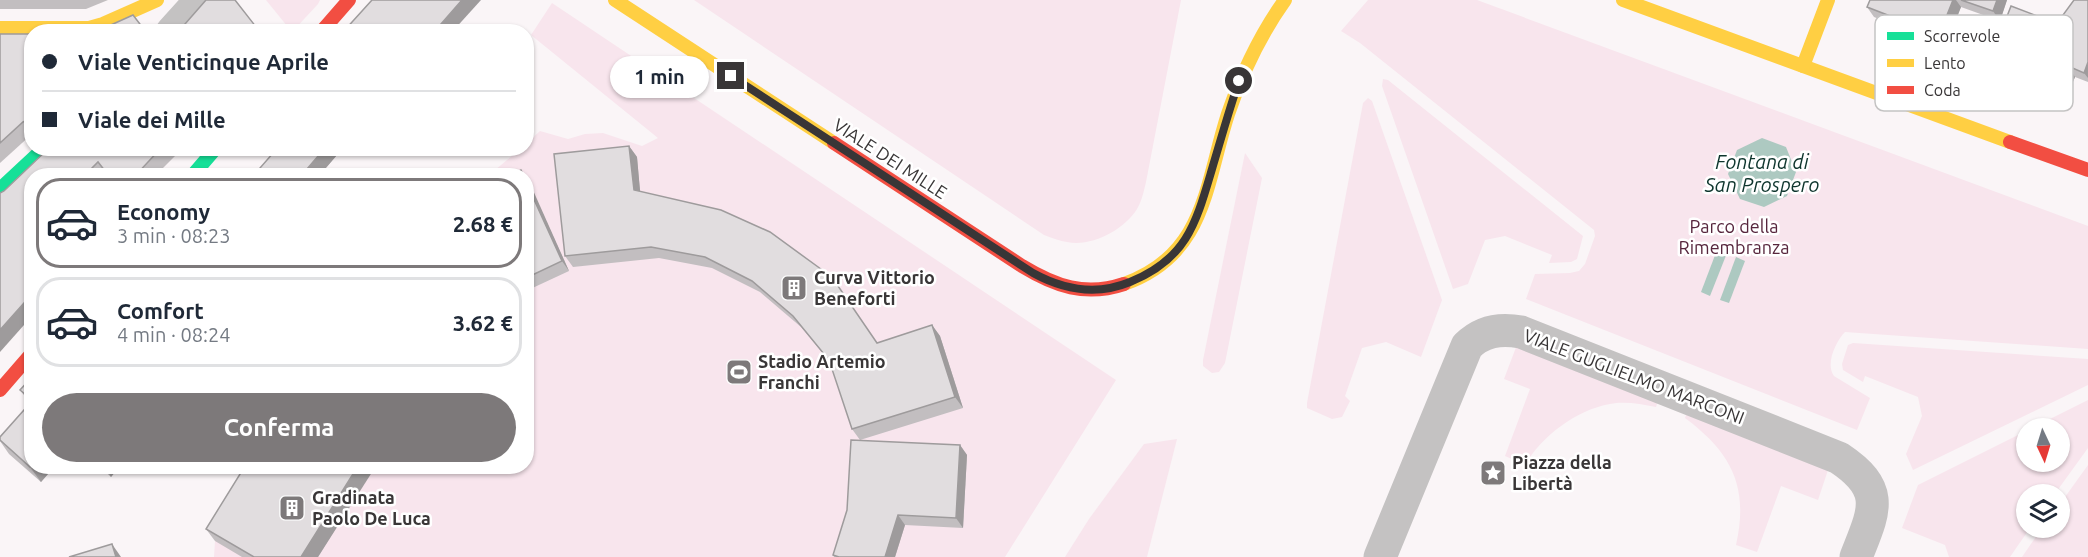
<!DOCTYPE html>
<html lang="it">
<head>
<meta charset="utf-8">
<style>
	body { margin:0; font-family:Ubuntu,sans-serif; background:#f6f6f7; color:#1f2937; height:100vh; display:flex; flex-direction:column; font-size:22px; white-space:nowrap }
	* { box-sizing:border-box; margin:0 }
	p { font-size:20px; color:#747a83 }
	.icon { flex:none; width:33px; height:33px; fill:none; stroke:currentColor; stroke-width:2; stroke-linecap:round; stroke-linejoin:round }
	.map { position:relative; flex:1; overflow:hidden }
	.panel { position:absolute; left:24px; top:168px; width:510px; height:306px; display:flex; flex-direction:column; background:#fff; border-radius:24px; box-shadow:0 2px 4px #0004 }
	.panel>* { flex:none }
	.guide { position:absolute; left:24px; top:24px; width:510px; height:132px; border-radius:24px; box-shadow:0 2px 4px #0004; display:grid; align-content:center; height:132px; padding:0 18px; background:#fff }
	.needle { width:39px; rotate:176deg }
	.controls { position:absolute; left:2016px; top:418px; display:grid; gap:12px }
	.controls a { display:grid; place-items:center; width:54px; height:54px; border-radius:50%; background:#fff; box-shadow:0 2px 4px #0004; font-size:30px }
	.end { position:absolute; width:27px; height:27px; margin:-14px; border:8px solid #393637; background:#fff; box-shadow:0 0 0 3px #fff }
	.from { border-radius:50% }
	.bubble { position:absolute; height:42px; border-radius:21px; background:#fff; box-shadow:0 2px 4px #0004; font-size:20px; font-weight:700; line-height:42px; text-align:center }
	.guide b { display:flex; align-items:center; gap:21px; height:57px; font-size:22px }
	.guide b+b { border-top:2px solid #e0e1e3 }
	.guide i { width:15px; height:15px; background:#1f2937 }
	ul { padding:10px 0 0; list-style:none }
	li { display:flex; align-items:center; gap:18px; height:90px; margin:0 12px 9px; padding:0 6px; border:3px solid #e0e1e3; border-radius:24px }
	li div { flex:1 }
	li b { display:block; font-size:22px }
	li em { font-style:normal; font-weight:700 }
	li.current { border-color:#7d797a }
	li>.icon { width:54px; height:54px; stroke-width:1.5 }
	.action { display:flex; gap:12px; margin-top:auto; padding:12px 18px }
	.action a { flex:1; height:69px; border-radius:36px; background:#7d797a; color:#fff; font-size:24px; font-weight:700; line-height:69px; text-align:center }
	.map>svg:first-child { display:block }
	.green { fill:#f8e5ed }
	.water { fill:#adc9c1 }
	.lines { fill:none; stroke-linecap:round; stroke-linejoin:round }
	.street { stroke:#c4c2c2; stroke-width:33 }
	.fast { stroke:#16e098; stroke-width:14 }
	.slow { stroke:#ffcf43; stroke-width:14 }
	.jam { stroke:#f24e42; stroke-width:14 }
	.wall { fill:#c2bec0 }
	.shaded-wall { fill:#9e9b9c }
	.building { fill:#e1dddf; stroke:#9e9b9c; stroke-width:1.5 }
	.route { stroke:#393637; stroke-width:8 }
	.labels { text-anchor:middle; stroke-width:5; stroke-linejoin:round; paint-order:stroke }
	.street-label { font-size:18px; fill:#393637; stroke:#fff }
	.park-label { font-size:18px; fill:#57263d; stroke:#fff }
	.poi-label { font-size:18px; font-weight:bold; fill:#393637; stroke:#fff; text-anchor:start }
	.water-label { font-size:20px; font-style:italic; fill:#0e352d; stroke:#fff }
	.key { fill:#fff; stroke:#c4c3c3; stroke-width:1.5 }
	.key-label { font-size:16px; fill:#393637 }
</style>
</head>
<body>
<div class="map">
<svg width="2088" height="557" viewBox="0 0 2088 557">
	<rect width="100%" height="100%" fill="#faf5f7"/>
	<g class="green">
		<path d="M266 0H320L318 4 292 32Z"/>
		<path d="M694 0H1181L1146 182C1144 190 1142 201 1137 209 1124 230 1092 247 1067 242 1060 241 1052 238 1044 235Z"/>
		<path d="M1368 0H1477L2088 226V349L1845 332C1836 341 1825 364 1834 376L1870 398 1857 430 1526 299 1535 274 1570 273 1579 271 1585 264 1595 236 1594 230 1360 43 1341 31Z"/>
		<path d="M552 3 1116 380 1005 557H214L215 541 261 467 526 466V176L489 175 520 149 526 148 527 143 540 131 568 139 585 134 603 133 642 146 658 138 531 35Z"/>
		<path d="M1383 79 1388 80 1583 236 1577 259 1571 262 1549 263 1552 255 1505 236 1485 240 1468 284 1453 289 1382 86Z"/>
		<path d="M1368 98 1372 101 1442 300 1421 357 1386 342 1362 348 1345 396 1350 401 1342 417 1332 419 1307 408V403L1363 103Z"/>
		<path d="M1245 153 1262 178 1225 363 1219 372 1212 373 1203 366V360Z"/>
		<path d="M1518 342 1659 397 1656 407C1641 404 1624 401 1610 404 1576 410 1542 436 1525 465L1505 456 1530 389 1504 379Z"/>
		<path d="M1853 343 2088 359V385L1913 470 1906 454 1922 416 1918 397 1865 376 1863 382 1843 370 1842 364 1848 345Z"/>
		<path d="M2088 400V448L2054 495H2026V528H2030L2010 557H1949L1945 545 1902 528 1918 485 2026 431V462H2060V429H2030Z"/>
		<path d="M1689 407 1830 464 1818 500 1781 486 1757 552 1736 545C1749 487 1732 453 1685 418Z"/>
		<path d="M1177 439 1147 557H1065L1089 519 1144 444Z"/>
		<path d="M2088 465V557H2022L2042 528H2060V504Z"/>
	</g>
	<g class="water">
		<path d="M1762 138 1786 147 1796 172 1787 196 1764 207 1740 199 1728 174 1737 150Z"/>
		<path d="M1717 250 1727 253 1710 296 1701 292Z"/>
		<path d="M1736 257 1745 261 1729 303 1720 300Z"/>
	</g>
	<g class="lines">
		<g class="street">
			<path d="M172 32 201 0"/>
			<path d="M1380 557 1467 346C1482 331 1500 328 1521 332L1839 458C1887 490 1874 511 1856 557"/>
		</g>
		<g class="fast">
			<path d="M192 176 216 148"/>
			<path d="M0 189 44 148"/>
		</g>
		<g class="slow">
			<path d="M615 0 834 143"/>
			<path d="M1623 0 2010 142"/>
			<path d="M0 28H89L103 24 157 0"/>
			<path d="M1803 66 1828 0"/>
			<path d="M1124 284C1206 255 1205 185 1228 114 1242 73 1260 35 1285 0"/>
		</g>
		<g class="jam">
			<path d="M321 32 349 0"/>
			<path d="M2010 142 2088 170"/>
			<path d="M834 143 1022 266C1055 286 1085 297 1124 284"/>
			<path d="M0 390 32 353"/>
		</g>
	</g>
	<g class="wall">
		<path d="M0 0H108L86 9H0Z"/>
		<path d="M1870 0H2007L2000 21 1961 7 1946 45 1874 17 1867 7Z"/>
		<path d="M2088 0V82L2075 77 2069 91 2058 87 2057 90 1998 68 1991 58 2058 24Z"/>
		<path d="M0 34H32V134L0 163Z"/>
		<path d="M629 146 637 157 640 192 877 343 932 325 940 336 963 408 860 440 852 429 830 362 801 327 760 292 712 268 659 258 573 267 565 256Z"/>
		<path d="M49 148H172L176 155 155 176H107V174L106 176H32V316L4 191Z"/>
		<path d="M268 148H343L319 176H253L273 154Z"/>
		<path d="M526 177 569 271 526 291Z"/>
		<path d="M32 377V466H55L41 482 9 454 0 441V437L30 403 20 390Z"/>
		<path d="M960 445 967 455 963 528 905 525 895 557H834L833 555Z"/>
		<path d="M99 466H120L111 477Z"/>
		<path d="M369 475 318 557H242L215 541 206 529Z"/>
	</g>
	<g class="shaded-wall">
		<path d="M462 0H481L452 32H434Z"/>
		<path d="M1953 0H1956L1961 7 1946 45 1939 35Z"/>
		<path d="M1997 0H2007L2000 21 1993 11Z"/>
		<path d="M2088 62V78L2084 73Z"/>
		<path d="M2068 66 2075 77 2069 91 2062 81Z"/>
		<path d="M2051 77 2058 87 2057 90 2050 80Z"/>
		<path d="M629 146 637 157 641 201 634 190Z"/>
		<path d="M325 148H343L319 176H311L307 169Z"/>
		<path d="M526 177 528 179 569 271 562 261 526 182Z"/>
		<path d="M32 294V316L0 352V330Z"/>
		<path d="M932 325 940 336 963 408 955 397Z"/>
		<path d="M960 445 967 455 963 528 956 518Z"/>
		<path d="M32 466H55L41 482 30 467Z"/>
		<path d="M104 466H120L111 477Z"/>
		<path d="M358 466H376L318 557H301Z"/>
		<path d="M898 515 905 525 895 557H885Z"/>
		<path d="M112 544 121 557H116Z"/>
	</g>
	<g class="building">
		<path d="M206 0H235L260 32H178Z"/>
		<path d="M372 0H462L434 32H343Z"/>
		<path d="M1870 0H1953L1939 35 1867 7Z"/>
		<path d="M1961 0H1997L1993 11Z"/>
		<path d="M2074 0H2088V62L2084 73 2068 66 2062 81 2051 77 2050 80 1991 58 2011 6 2058 24 2060 19Z"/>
		<path d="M133 15 146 32H92L102 29Z"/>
		<path d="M0 34H32V118L23 122 0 143Z"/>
		<path d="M629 146 634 190 721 210 770 232 825 272 836 283 877 343 932 325 955 397 852 429 829 360 793 316 752 281 705 257 651 247 565 256 554 154Z"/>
		<path d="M49 148H161L135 176H109L98 162 84 176H32V224L28 227 32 230V294L0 330V193L4 191Z"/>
		<path d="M271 148H325L307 169 314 176H253L274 152Z"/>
		<path d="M521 170 524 176H508Z"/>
		<path d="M526 182 562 261 526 278Z"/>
		<path d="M32 377V400L20 390Z"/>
		<path d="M32 401V466L30 467 0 440V437Z"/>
		<path d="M851 440 960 445 956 518 898 515 885 557H839L833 555 847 510Z"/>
		<path d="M245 466H358L301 557H254L206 529Z"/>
		<path d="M112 544 116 557H69Z"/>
	</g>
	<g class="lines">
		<path class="route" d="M731 76 1033 273C1064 290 1096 296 1130 282 1187 259 1196 223 1212 169 1221 139 1229 110 1239 81"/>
	</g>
	<defs>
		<g id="building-square" transform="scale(1.35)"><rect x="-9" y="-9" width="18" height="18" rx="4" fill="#7d797a" stroke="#fff"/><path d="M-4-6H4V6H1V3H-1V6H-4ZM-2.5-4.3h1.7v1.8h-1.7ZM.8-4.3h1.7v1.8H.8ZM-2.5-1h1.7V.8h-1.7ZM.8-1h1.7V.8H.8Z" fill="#fff"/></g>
		<g id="stadium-square" transform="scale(1.35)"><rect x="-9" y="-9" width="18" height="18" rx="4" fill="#7d797a" stroke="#fff"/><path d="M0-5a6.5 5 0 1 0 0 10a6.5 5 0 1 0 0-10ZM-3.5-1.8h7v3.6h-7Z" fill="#fff"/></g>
		<g id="sight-square" transform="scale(1.35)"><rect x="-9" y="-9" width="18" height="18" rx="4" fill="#7d797a" stroke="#fff"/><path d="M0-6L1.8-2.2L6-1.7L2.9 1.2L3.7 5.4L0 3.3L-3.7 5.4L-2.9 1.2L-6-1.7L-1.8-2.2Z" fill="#fff"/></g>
	</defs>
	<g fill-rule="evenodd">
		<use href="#building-square" x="794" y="288"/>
		<use href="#stadium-square" x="739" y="372"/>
		<use href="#sight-square" x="1493" y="473"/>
		<use href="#building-square" x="292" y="508"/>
	</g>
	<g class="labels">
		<g class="street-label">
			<text transform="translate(890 159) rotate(33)" y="6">VIALE DEI MILLE</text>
			<text transform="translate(1634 377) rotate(21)" y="6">VIALE GUGLIELMO MARCONI</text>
		</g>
		<g class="park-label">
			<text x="1734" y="233">Parco della<tspan x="1734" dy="21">Rimembranza</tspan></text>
		</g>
		<g class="poi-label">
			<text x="814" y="284">Curva Vittorio<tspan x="814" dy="21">Beneforti</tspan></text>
			<text x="758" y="368">Stadio Artemio<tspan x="758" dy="21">Franchi</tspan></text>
			<text x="1512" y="469">Piazza della<tspan x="1512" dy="21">Libertà</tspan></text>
			<text x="312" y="504">Gradinata<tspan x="312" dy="21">Paolo De Luca</tspan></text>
		</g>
		<g class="water-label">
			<text x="1762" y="169">Fontana di<tspan x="1762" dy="23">San Prospero</tspan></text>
		</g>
	</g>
	<rect x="1875" y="15" width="198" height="96" rx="9" class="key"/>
	<rect x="1887" y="32" width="27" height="8" fill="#16e098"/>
	<rect x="1887" y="59" width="27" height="8" fill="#ffcf43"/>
	<rect x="1887" y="86" width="27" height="8" fill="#f24e42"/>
	<g class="key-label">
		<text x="1924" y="42">Scorrevole</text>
		<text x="1924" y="69">Lento</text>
		<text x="1924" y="96">Coda</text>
	</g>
</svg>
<div class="controls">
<a><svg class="needle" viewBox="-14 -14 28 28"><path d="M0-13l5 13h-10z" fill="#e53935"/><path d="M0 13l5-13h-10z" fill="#747a83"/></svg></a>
<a><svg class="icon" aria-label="layers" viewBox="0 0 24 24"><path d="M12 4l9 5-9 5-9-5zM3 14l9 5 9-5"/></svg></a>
</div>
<i class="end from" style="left:1239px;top:81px"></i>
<i class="end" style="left:731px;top:76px"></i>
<div class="bubble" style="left:610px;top:56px;width:99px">1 min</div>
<div class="guide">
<b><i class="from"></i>Viale Venticinque Aprile</b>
<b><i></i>Viale dei Mille</b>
</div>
<section class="panel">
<ul>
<li class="current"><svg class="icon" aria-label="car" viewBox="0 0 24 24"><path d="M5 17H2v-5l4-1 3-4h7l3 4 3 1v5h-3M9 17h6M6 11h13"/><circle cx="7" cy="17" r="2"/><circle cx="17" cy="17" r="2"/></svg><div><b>Economy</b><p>3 min · 08:23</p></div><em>2.68 €</em></li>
<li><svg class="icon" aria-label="car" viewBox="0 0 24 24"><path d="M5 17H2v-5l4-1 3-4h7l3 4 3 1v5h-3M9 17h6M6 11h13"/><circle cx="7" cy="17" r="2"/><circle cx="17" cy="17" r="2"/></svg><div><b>Comfort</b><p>4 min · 08:24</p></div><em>3.62 €</em></li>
</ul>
<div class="action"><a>Conferma</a></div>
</section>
</div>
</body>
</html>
